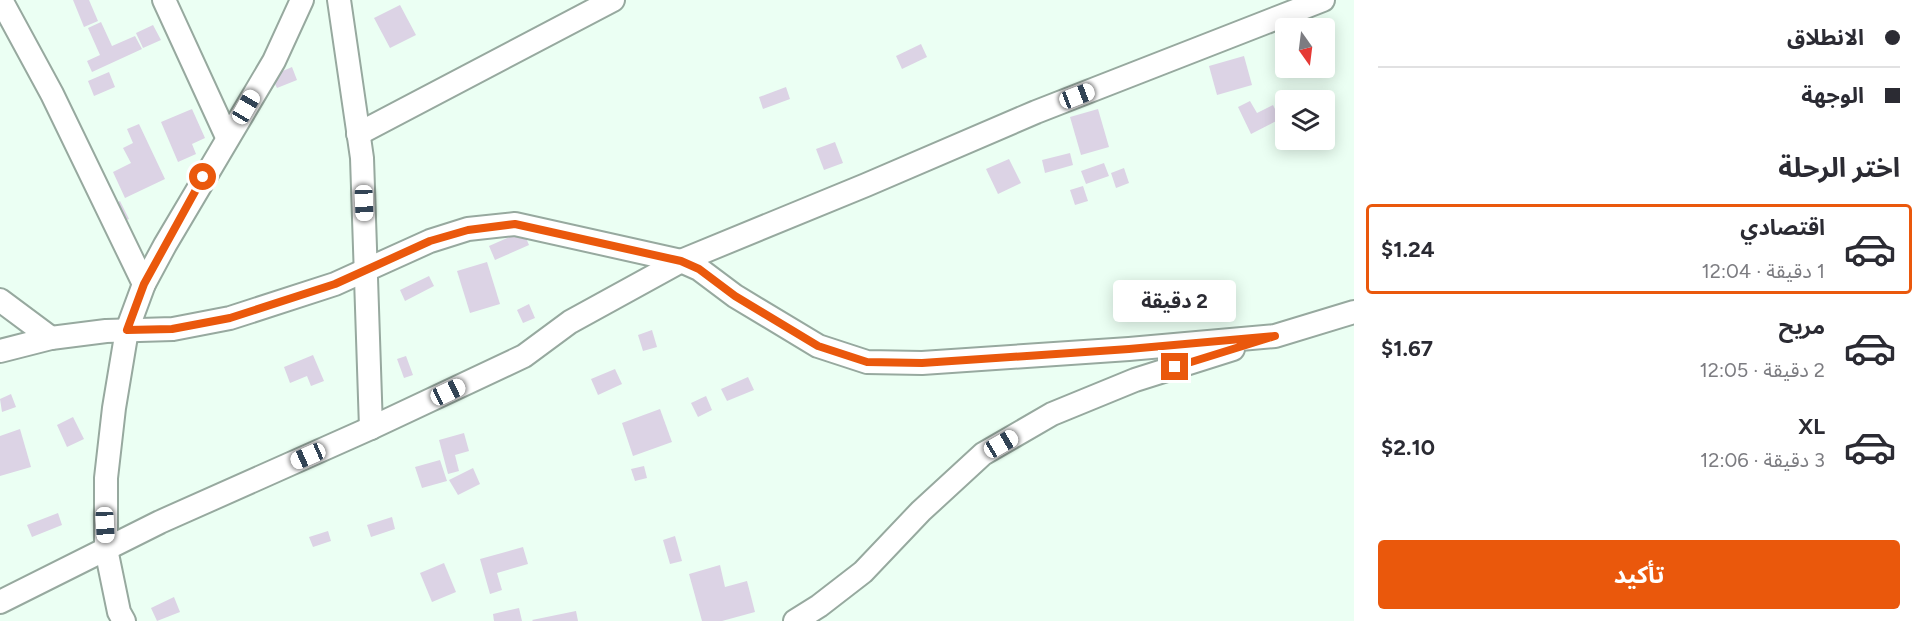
<!DOCTYPE html>
<html lang="ar">
<head>
<meta charset="utf-8">
<style>
	body { margin:0; font-family:Figtree,"Noto Sans Arabic",sans-serif; background:#f7f7f7; color:#2b2b33; direction:rtl; height:100vh; display:flex; flex-direction:column; font-size:22px; white-space:nowrap }
	* { box-sizing:border-box; margin:0 }
	p { font-size:20px; color:#7c7c81 }
	.icon { flex:none; width:33px; height:33px; fill:none; stroke:currentColor; stroke-width:2; stroke-linecap:round; stroke-linejoin:round }
	.map { position:relative; flex:1; overflow:hidden; direction:ltr }
	.drawer { display:flex; flex-direction:column; background:#fff; width:570px }
	.drawer>* { flex:none }
	.guide { display:grid; align-content:center; height:132px; padding:0 24px; background:#fff }
	.needle { width:39px; rotate:166deg }
	.fabs { position:absolute; left:1275px; top:18px; display:grid; gap:12px }
	.fabs a { display:grid; place-items:center; width:60px; height:60px; border-radius:6px; background:#fff; box-shadow:0 3px 15px #0003; font-size:30px }
	.end { position:absolute; width:27px; height:27px; margin:-14px; border:8px solid #ea580c; background:#fff; box-shadow:0 0 0 3px #fff }
	.from { border-radius:50% }
	.bubble { position:absolute; height:42px; border-radius:6px; background:#fff; box-shadow:0 3px 15px #0003; font-size:20px; font-weight:700; line-height:42px; text-align:center; direction:rtl }
	.car { position:absolute; width:18px; height:36px; margin:-18px -9px; border-radius:8px; box-shadow:0 0 4px 2px #0007; background:linear-gradient(#fff 24%,#345 0 40%,#fff 0 76%,#345 0 86%,#fff 0) }
	.guide b { display:flex; align-items:center; gap:21px; height:57px; font-size:22px }
	.guide b+b { border-top:2px solid #e1e1e2 }
	.guide i { width:15px; height:15px; background:#2b2b33 }
	ul { padding:0; list-style:none }
	li { display:flex; align-items:center; gap:18px; height:90px; margin:0 12px 9px; padding:0 12px; border:3px solid transparent; border-radius:6px }
	li div { flex:1 }
	li b { display:block; font-size:22px }
	li em { font-style:normal; font-weight:700 }
	li.on { border-color:#ea580c }
	li>.icon { width:54px; height:54px; stroke-width:1.5 }
	h2 { padding:0 24px; font-size:27px; line-height:72px }
	.action { display:flex; gap:12px; margin-top:auto; padding:12px 24px }
	.action a { flex:1; height:69px; border-radius:6px; background:#ea580c; color:#fff; font-size:24px; font-weight:700; line-height:69px; text-align:center }
	main { display:flex; flex:1; min-height:0 }
	.map>svg:first-child { display:block }
	.building { fill:#dcd3e5 }
	.lines { fill:none; stroke-linecap:round; stroke-linejoin:round }
	.minor-casing { stroke:#97a99f; stroke-width:26 }
	.minor { stroke:#fff; stroke-width:22 }
	.route { stroke:#ea580c; stroke-width:8 }
</style>
</head>
<body>
<main>
<section class="drawer">
<div class="guide">
<b><i class="from"></i>الانطلاق</b>
<b><i></i>الوجهة</b>
</div>
<h2>اختر الرحلة</h2>
<ul>
<li class="on"><svg class="icon" aria-label="car" viewBox="0 0 24 24"><path d="M5 17H2v-5l4-1 3-4h7l3 4 3 1v5h-3M9 17h6M6 11h13"/><circle cx="7" cy="17" r="2"/><circle cx="17" cy="17" r="2"/></svg><div><b>اقتصادي</b><p>1 دقيقة · 12:04</p></div><em>$1.24</em></li>
<li><svg class="icon" aria-label="car" viewBox="0 0 24 24"><path d="M5 17H2v-5l4-1 3-4h7l3 4 3 1v5h-3M9 17h6M6 11h13"/><circle cx="7" cy="17" r="2"/><circle cx="17" cy="17" r="2"/></svg><div><b>مريح</b><p>2 دقيقة · 12:05</p></div><em>$1.67</em></li>
<li><svg class="icon" aria-label="car" viewBox="0 0 24 24"><path d="M5 17H2v-5l4-1 3-4h7l3 4 3 1v5h-3M9 17h6M6 11h13"/><circle cx="7" cy="17" r="2"/><circle cx="17" cy="17" r="2"/></svg><div><b>XL</b><p>3 دقيقة · 12:06</p></div><em>$2.10</em></li>
</ul>
<div class="action"><a>تأكيد</a></div>
</section>
<div class="map">
<svg width="1354" height="621" viewBox="0 0 1354 621">
	<rect width="100%" height="100%" fill="#ebfff3"/>
	<g class="building">
		<path d="M73 0H89L98 21 84 27Z"/>
		<path d="M400 5 416 35 390 48 374 18Z"/>
		<path d="M101 22 112 46 135 36 142 49 92 72 87 61 100 55 88 28Z"/>
		<path d="M153 25 161 40 143 48 136 33Z"/>
		<path d="M921 44 927 57 902 69 896 56Z"/>
		<path d="M1244 56 1252 85 1217 95 1209 66Z"/>
		<path d="M292 67 297 80 277 88 271 76Z"/>
		<path d="M109 72 115 87 94 96 88 81Z"/>
		<path d="M786 87 790 99 763 109 759 97Z"/>
		<path d="M1250 101 1257 113 1273 105 1280 119 1251 134 1238 107Z"/>
		<path d="M192 109 205 138 192 144 196 154 178 162 161 122Z"/>
		<path d="M1098 109 1109 147 1081 155 1070 117Z"/>
		<path d="M139 124 165 179 125 198 113 172 131 163 123 148 133 143 127 129Z"/>
		<path d="M835 142 843 163 824 170 816 149Z"/>
		<path d="M1070 153 1073 165 1045 173 1042 160Z"/>
		<path d="M1009 159 1021 183 998 194 986 169Z"/>
		<path d="M1104 163 1109 176 1086 184 1081 171Z"/>
		<path d="M1124 168 1129 183 1116 188 1111 173Z"/>
		<path d="M1083 186 1088 201 1075 205 1070 190Z"/>
		<path d="M120 201 129 219 115 225 107 208Z"/>
		<path d="M523 231 529 245 495 260 489 246Z"/>
		<path d="M487 262 500 304 470 313 457 271Z"/>
		<path d="M429 276 434 286 405 301 400 290Z"/>
		<path d="M529 304 535 318 523 323 517 310Z"/>
		<path d="M652 330 657 347 643 351 638 335Z"/>
		<path d="M313 355 324 381 311 386 307 376 290 383 284 367Z"/>
		<path d="M406 356 413 375 404 378 397 359Z"/>
		<path d="M615 369 622 384 598 395 591 379Z"/>
		<path d="M748 377 754 390 727 401 721 389Z"/>
		<path d="M11 394 16 407 2 412 0 399Z"/>
		<path d="M706 396 712 410 698 417 691 403Z"/>
		<path d="M660 409 672 442 633 456 622 423Z"/>
		<path d="M73 417 84 439 67 447 57 425Z"/>
		<path d="M20 429 31 467 0 476V436Z"/>
		<path d="M464 433 469 451 455 455 459 471 448 474 439 440Z"/>
		<path d="M440 460 447 481 422 488 415 467Z"/>
		<path d="M644 466 647 478 635 481 631 469Z"/>
		<path d="M473 468 480 484 458 495 449 480Z"/>
		<path d="M58 513 62 525 32 537 27 525Z"/>
		<path d="M392 517 395 529 371 537 367 525Z"/>
		<path d="M328 531 331 541 313 547 309 537Z"/>
		<path d="M675 536 682 561 670 564 663 540Z"/>
		<path d="M523 547 528 564 497 573 502 590 490 594 480 559Z"/>
		<path d="M444 563 456 592 432 602 420 573Z"/>
		<path d="M720 565 725 587 747 581 755 612 722 621H702L689 574Z"/>
		<path d="M174 597 180 612 157 621 151 608Z"/>
		<path d="M519 608 522 621H494L493 614Z"/>
		<path d="M576 611 578 621H533L532 620Z"/>
	</g>
	<g class="lines">
		<g class="minor-casing">
			<g id="minor">
				<path d="M1 0 52 94 144 284"/>
				<path d="M164 0 227 137"/>
				<path d="M339 0 362 158 371 428"/>
				<path d="M358 134 613 0"/>
				<path d="M0 300 51 338"/>
				<path d="M0 351 51 338 106 331 173 329 230 318 335 284 430 241 468 229 515 224 681 261 699 269 735 296 818 346 867 362 922 363 1129 349 1275 336 1354 312"/>
				<path d="M0 602 160 522 371 428 524 356 570 322 681 261 866 185 1036 112 1323 0"/>
				<path d="M124 621 119 612 106 549V478L114 408 127 330 144 284 165 245 274 61 302 0"/>
				<path d="M795 621 819 606 863 572 921 511 983 454 1052 414 1135 380 1233 349"/>
			</g>
		</g>
		<use href="#minor" class="minor"/>
	</g>
	<g class="lines">
		<path class="route" d="M203 177 144 284 127 330 172 329 230 318 335 284 430 241 468 230 515 224 681 261 699 269 735 296 818 346 867 362 922 363 1129 349 1275 336 1175 367"/>
	</g>
</svg>
<div class="fabs">
<a><svg class="needle" viewBox="-14 -14 28 28"><path d="M0-13l5 13h-10z" fill="#e53935"/><path d="M0 13l5-13h-10z" fill="#7c7c81"/></svg></a>
<a><svg class="icon" aria-label="layers" viewBox="0 0 24 24"><path d="M12 4l9 5-9 5-9-5zM3 14l9 5 9-5"/></svg></a>
</div>
<i class="end from" style="left:203px;top:177px"></i>
<i class="end" style="left:1175px;top:367px"></i>
<div class="bubble" style="left:1113px;top:280px;width:123px">2 دقيقة</div>
<i class="car" style="left:1077px;top:96px;rotate:69deg"></i>
<i class="car" style="left:246px;top:107px;rotate:30deg"></i>
<i class="car" style="left:364px;top:203px;rotate:178deg"></i>
<i class="car" style="left:448px;top:392px;rotate:65deg"></i>
<i class="car" style="left:1001px;top:444px;rotate:60deg"></i>
<i class="car" style="left:308px;top:456px;rotate:246deg"></i>
<i class="car" style="left:105px;top:525px;rotate:177deg"></i>
</div>
</main>
</body>
</html>
